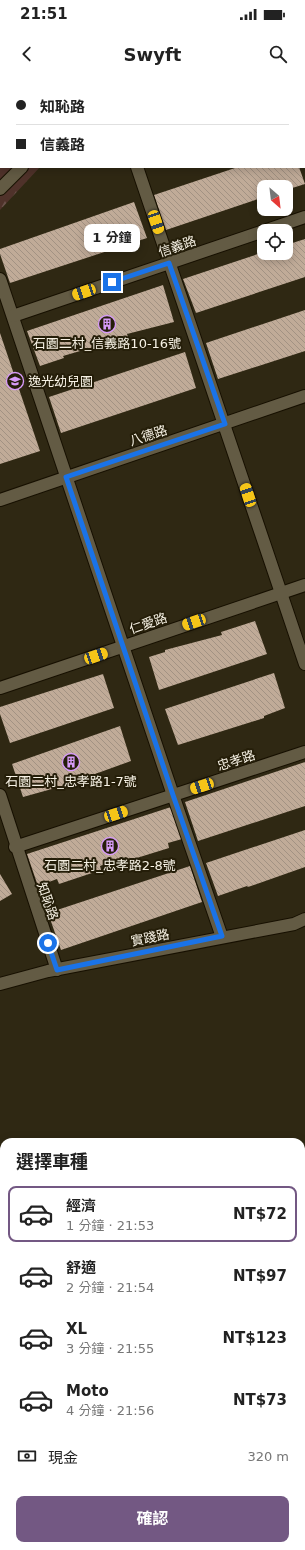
<!DOCTYPE html>
<html lang="zh-TW">
<head>
<meta charset="utf-8">
<style>
	body { margin:0; font-family:"DejaVu Sans","Noto Sans TC",sans-serif; background:#f2f2f2; color:#222; height:100vh; display:flex; flex-direction:column; font-size:15px; white-space:nowrap }
	* { box-sizing:border-box; margin:0 }
	p { font-size:13px; color:#767676 }
	.icon { flex:none; width:22px; height:22px; fill:none; stroke:currentColor; stroke-width:2; stroke-linecap:round; stroke-linejoin:round }
	.map { position:relative; flex:1; overflow:hidden }
	.panel { position:absolute; left:0px; top:1058px; width:305px; height:412px; display:flex; flex-direction:column; background:#fff; border-radius:12px 12px 0 0; box-shadow:0 2px 10px #0003 }
	.panel>* { flex:none }
	.top-card { position:absolute; left:0px; top:0px; width:305px; height:88px; box-shadow:0 2px 10px #0003; display:grid; align-content:center; height:88px; padding:0 16px; background:#fff }
	.needle { width:26px; rotate:152deg }
	.fabs { position:absolute; left:257px; top:100px; display:grid; gap:8px }
	.fabs a { display:grid; place-items:center; width:36px; height:36px; border-radius:8px; background:#fff; box-shadow:0 2px 10px #0003; font-size:20px }
	.end { position:absolute; width:18px; height:18px; margin:-9px; border:5px solid #1a73e8; background:#fff; box-shadow:0 0 0 2px #fff }
	.from { border-radius:50% }
	.bubble { position:absolute; height:28px; border-radius:8px; background:#fff; box-shadow:0 2px 10px #0003; font-size:13px; font-weight:700; line-height:28px; text-align:center }
	.car { position:absolute; width:12px; height:24px; margin:-12px -6px; border-radius:5px; box-shadow:0 0 3px 1px #0007; background:linear-gradient(#f5c518 24%,#345 0 40%,#f5c518 0 76%,#345 0 86%,#f5c518 0) }
	.top-card b { display:flex; align-items:center; gap:14px; height:38px; font-size:15px }
	.top-card b+b { border-top:1px solid #e0e0e0 }
	.top-card i { width:10px; height:10px; background:#222 }
	ul { padding:0; list-style:none }
	li { display:flex; align-items:center; gap:12px; height:56px; margin:0 8px 6px; padding:0 8px; border:2px solid transparent; border-radius:8px }
	li div { flex:1 }
	li b { display:block; font-size:15px }
	li em { font-style:normal; font-weight:700 }
	li.on { border-color:#735883 }
	li>.icon { width:36px; height:36px; stroke-width:1.5 }
	h2 { padding:0 16px; font-size:18px; line-height:48px }
	.pay { display:flex; align-items:center; gap:10px; height:44px; padding:0 16px; font-size:15px }
	.pay p { margin-inline-start:auto }
	.button { display:flex; gap:8px; margin-top:auto; padding:8px 16px }
	.button a { flex:1; height:46px; border-radius:8px; background:#735883; color:#fff; font-size:16px; font-weight:700; line-height:46px; text-align:center }
	.status { display:flex; justify-content:space-between; align-items:center; height:28px; padding:0 20px; background:#fff; direction:ltr }
	.status svg { height:11px; fill:currentColor }
	header { display:flex; justify-content:space-between; align-items:center; height:52px; padding:0 16px; background:#fff; font-size:18px; font-weight:700 }
	.map>svg:first-child { display:block }
	.forest { fill:url(#forest-firs) }
	.building { fill:url(#building-back-hatch) }
	.lines { fill:none; stroke-linecap:round; stroke-linejoin:round }
	.minor-casing { stroke:#171000; stroke-width:14 }
	.minor { stroke:#635b44; stroke-width:12 }
	.route { stroke:#1a73e8; stroke-width:5 }
	.labels { text-anchor:middle; stroke-width:4; stroke-linejoin:round; paint-order:stroke }
	.street-label { font-size:13px; fill:#f7f2e5; stroke:#251e09 }
	.poi-label { font-size:13px; fill:#f7f2e5; stroke:#251e09 }
</style>
</head>
<body>
<div class="status"><b>21:51</b><svg viewBox="0 0 49 12"><path d="M0 12V9h3v3zM5 12V6h3v6zM10 12V3h3v9zM15 12V0h3v12zM26 1h20v11H26zM47 4h2v5h-2z"/></svg></div>
<header><svg class="icon" aria-label="back" viewBox="0 0 24 24"><path d="M15 5l-7 7 7 7"/></svg>Swyft<svg class="icon" aria-label="search" viewBox="0 0 24 24"><circle cx="10" cy="10" r="6"/><path d="M15 15l6 6"/></svg></header>
<div class="map">
<svg width="305" height="1470" viewBox="0 0 305 1470">
	<defs>
		<pattern id="forest-firs" width="22" height="20" patternUnits="userSpaceOnUse"><rect width="22" height="20" fill="#4f322a"/><path d="M5 1l3.5 6h-7zM16 11l3.5 6h-7z" fill="#695049"/></pattern>
		<pattern id="building-back-hatch" width="6" height="6" patternUnits="userSpaceOnUse"><rect width="6" height="6" fill="#c0ab98"/><path d="M-1 5l2 2M0 0l6 6M5-1l2 2" fill="none" stroke="#a29283"/></pattern>
	</defs>
	<rect width="100%" height="100%" fill="#2f2813"/>
	<path class="forest" d="M0 0H124L1 1V87H40L0 130Z"/>
	<g class="building">
		<path d="M238 87H299L305 104 286 110V107H264V117L166 150 154 115Z"/>
		<path d="M134 122 147 158 10 203 0 174V169Z"/>
		<path d="M305 159V197L196 233 183 199 264 172 286 173V165Z"/>
		<path d="M163 205 174 242 127 254 128 257 63 276 64 278 40 286 27 251Z"/>
		<path d="M305 230V271L218 299 206 263Z"/>
		<path d="M0 253 40 371 0 384Z"/>
		<path d="M185 272 196 308 61 353 49 317Z"/>
		<path d="M255 541 267 574 159 610 149 577 165 572V570L222 555 221 552Z"/>
		<path d="M274 593 285 628 264 636V638L178 665 165 629Z"/>
		<path d="M103 594 114 628 10 663 0 634V627Z"/>
		<path d="M120 646 131 681 59 707 23 717 12 684Z"/>
		<path d="M305 682V726L198 761 185 722Z"/>
		<path d="M171 727 182 759 168 763 169 768 127 781 126 777 100 786 101 790 59 804 57 799 38 806 27 774Z"/>
		<path d="M305 750V787L248 807 247 806 218 816 206 783Z"/>
		<path d="M190 786 202 822 61 870 48 833Z"/>
		<path d="M0 794 12 814 0 821Z"/>
	</g>
	<g class="lines">
		<g class="minor-casing">
			<g id="minor">
				<path d="M111 1 112 0"/>
				<path d="M304 36 305 35"/>
				<path d="M304 76 305 79"/>
				<path d="M137 87 305 584"/>
				<path d="M0 109 22 87"/>
				<path d="M0 199 173 715 222 857"/>
				<path d="M13 236 305 137"/>
				<path d="M0 420 305 316"/>
				<path d="M0 608 305 505"/>
				<path d="M0 715 57 890"/>
				<path d="M15 767 305 672"/>
				<path d="M0 904 48 891 294 844 305 839"/>
				<path d="M301 1296 305 1293"/>
				<path d="M0 1313H4"/>
			</g>
		</g>
		<use href="#minor" class="minor"/>
	</g>
	<g class="lines">
		<path class="route" d="M48 863 57 890 222 856 173 715 66 397 225 344 169 183 112 202"/>
	</g>
	<defs>
		<g id="building-ring" transform="scale(0.9)"><circle r="9.5" fill="#251e09" stroke="#d79bf9" stroke-width="1.5"/><path d="M-4-6H4V6H1V3H-1V6H-4ZM-2.5-4.3h1.7v1.8h-1.7ZM.8-4.3h1.7v1.8H.8ZM-2.5-1h1.7V.8h-1.7ZM.8-1h1.7V.8H.8Z" fill="#d79bf9"/></g>
		<g id="school-ring" transform="scale(0.9)"><circle r="9.5" fill="#251e09" stroke="#d79bf9" stroke-width="1.5"/><path d="M0-5L7-2L0 1L-7-2ZM-4 1L0 2.5L4 1V4Q0 6-4 4Z" fill="#d79bf9"/></g>
	</defs>
	<g fill-rule="evenodd">
		<use href="#building-ring" x="107" y="244"/>
		<use href="#school-ring" x="15" y="301"/>
		<use href="#building-ring" x="71" y="682"/>
		<use href="#building-ring" x="110" y="766"/>
	</g>
	<g class="labels">
		<g class="street-label">
			<text transform="translate(177 166) rotate(-19)" y="5">信義路</text>
			<text transform="translate(148 355) rotate(-18)" y="5">八德路</text>
			<text transform="translate(148 543) rotate(-19)" y="5">仁愛路</text>
			<text transform="translate(236 680) rotate(-18)" y="5">忠孝路</text>
			<text transform="translate(48 821) rotate(71)" y="5">知恥路</text>
			<text transform="translate(150 857) rotate(-11)" y="5">實踐路</text>
		</g>
		<g class="poi-label">
			<text x="107" y="268">石園二村_信義路10-16號</text>
			<text x="28" y="306" text-anchor="start">逸光幼兒園</text>
			<text x="71" y="706">石園二村_忠孝路1-7號</text>
			<text x="110" y="790">石園二村_忠孝路2-8號</text>
		</g>
	</g>
</svg>
<div class="fabs">
<a><svg class="needle" viewBox="-14 -14 28 28"><path d="M0-13l5 13h-10z" fill="#e53935"/><path d="M0 13l5-13h-10z" fill="#767676"/></svg></a>
<a><svg class="icon" aria-label="locate" viewBox="0 0 24 24"><circle cx="12" cy="12" r="6"/><path d="M12 2v4M12 18v4M2 12h4M18 12h4"/></svg></a>
</div>
<i class="end from" style="left:48px;top:863px"></i>
<i class="end" style="left:112px;top:202px"></i>
<div class="bubble" style="left:84px;top:144px;width:56px">1 分鐘</div>
<i class="car" style="left:156px;top:142px;rotate:161deg"></i>
<i class="car" style="left:84px;top:212px;rotate:251deg"></i>
<i class="car" style="left:248px;top:415px;rotate:342deg"></i>
<i class="car" style="left:194px;top:542px;rotate:251deg"></i>
<i class="car" style="left:96px;top:576px;rotate:71deg"></i>
<i class="car" style="left:202px;top:706px;rotate:252deg"></i>
<i class="car" style="left:116px;top:734px;rotate:72deg"></i>
<div class="top-card">
<b><i class="from"></i>知恥路</b>
<b><i></i>信義路</b>
</div>
<section class="panel">
<h2>選擇車種</h2>
<ul>
<li class="on"><svg class="icon" aria-label="car" viewBox="0 0 24 24"><path d="M5 17H2v-5l4-1 3-4h7l3 4 3 1v5h-3M9 17h6M6 11h13"/><circle cx="7" cy="17" r="2"/><circle cx="17" cy="17" r="2"/></svg><div><b>經濟</b><p>1 分鐘 · 21:53</p></div><em>NT$72</em></li>
<li><svg class="icon" aria-label="car" viewBox="0 0 24 24"><path d="M5 17H2v-5l4-1 3-4h7l3 4 3 1v5h-3M9 17h6M6 11h13"/><circle cx="7" cy="17" r="2"/><circle cx="17" cy="17" r="2"/></svg><div><b>舒適</b><p>2 分鐘 · 21:54</p></div><em>NT$97</em></li>
<li><svg class="icon" aria-label="car" viewBox="0 0 24 24"><path d="M5 17H2v-5l4-1 3-4h7l3 4 3 1v5h-3M9 17h6M6 11h13"/><circle cx="7" cy="17" r="2"/><circle cx="17" cy="17" r="2"/></svg><div><b>XL</b><p>3 分鐘 · 21:55</p></div><em>NT$123</em></li>
<li><svg class="icon" aria-label="car" viewBox="0 0 24 24"><path d="M5 17H2v-5l4-1 3-4h7l3 4 3 1v5h-3M9 17h6M6 11h13"/><circle cx="7" cy="17" r="2"/><circle cx="17" cy="17" r="2"/></svg><div><b>Moto</b><p>4 分鐘 · 21:56</p></div><em>NT$73</em></li>
</ul>
<div class="pay"><svg class="icon" aria-label="cash" viewBox="0 0 24 24"><path d="M3 7h18v10H3z"/><circle cx="12" cy="12" r="2"/></svg>現金<p>320 m</p></div>
<div class="button"><a>確認</a></div>
</section>
</div>
</body>
</html>
